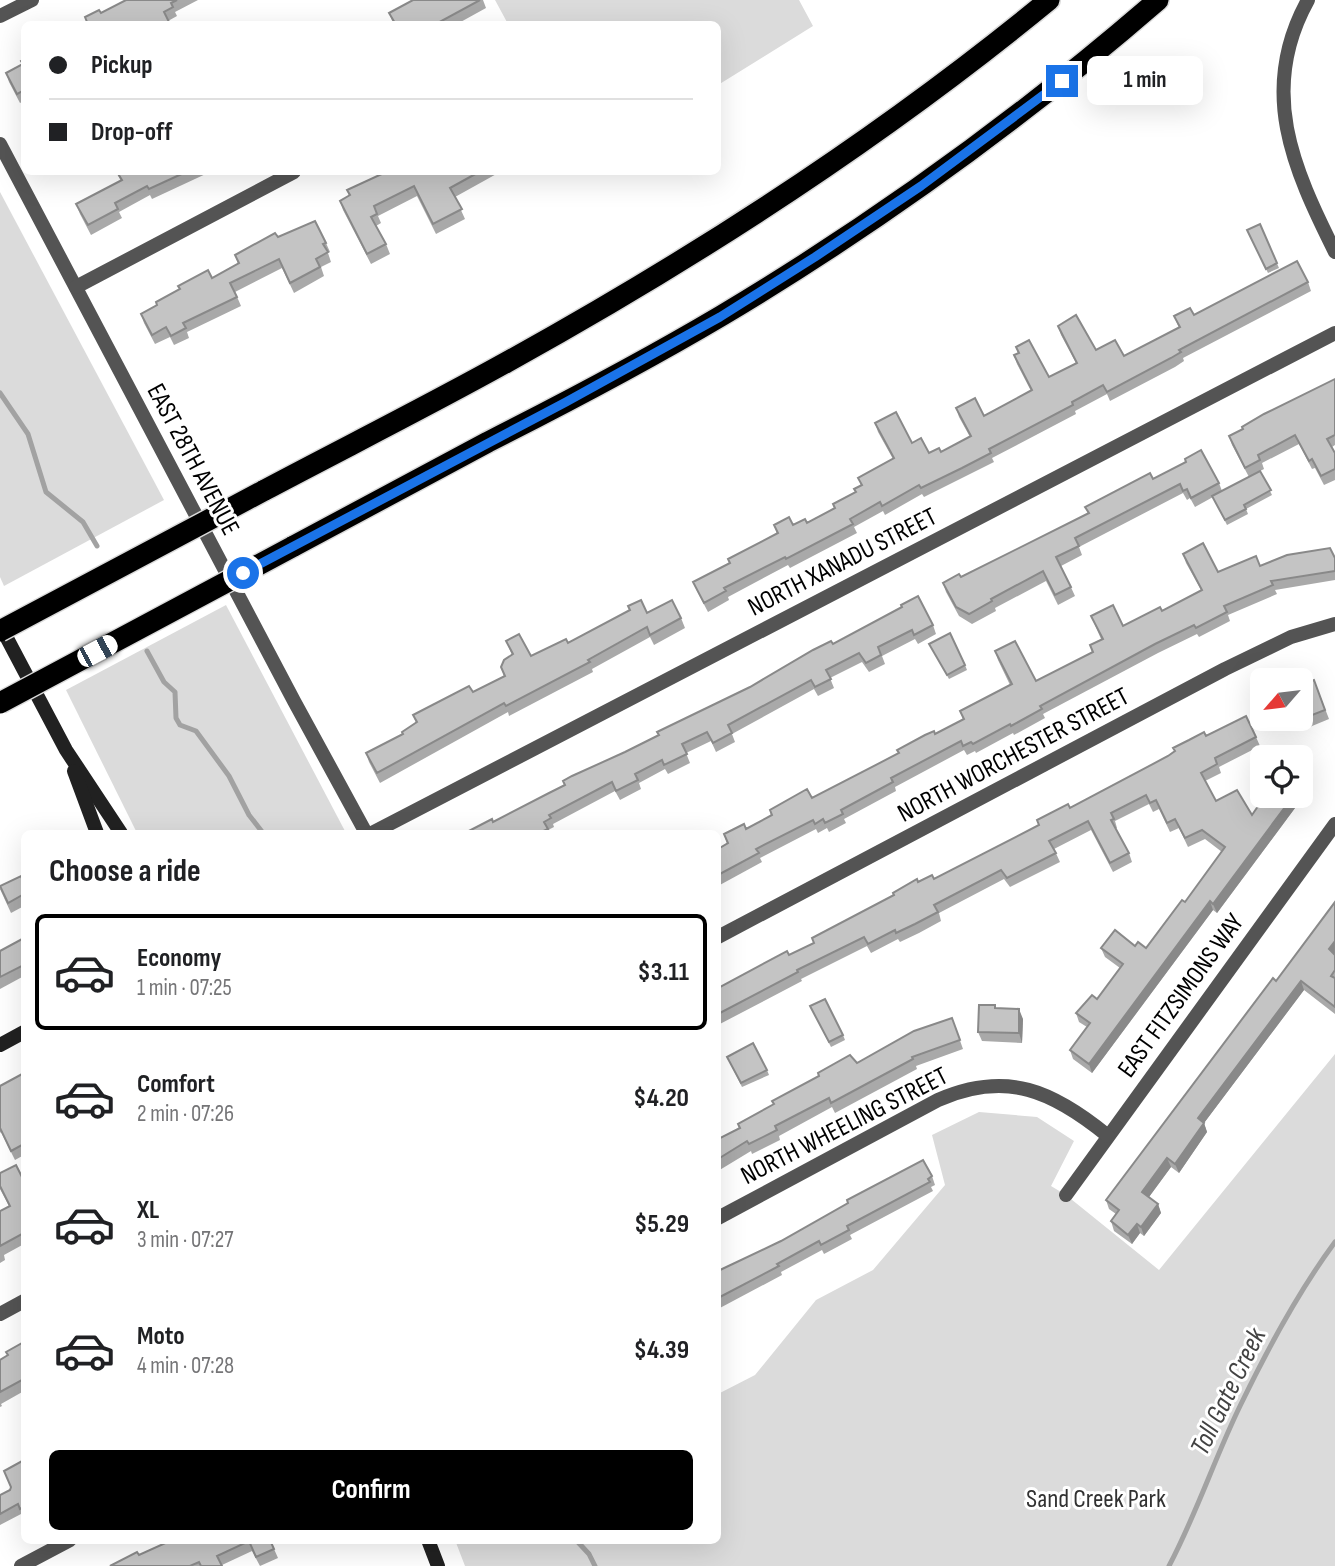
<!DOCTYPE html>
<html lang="en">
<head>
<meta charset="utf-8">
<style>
	body { margin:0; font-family:"Sofia Sans Condensed",sans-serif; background:#f6f6f6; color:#202124; height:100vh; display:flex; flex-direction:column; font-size:26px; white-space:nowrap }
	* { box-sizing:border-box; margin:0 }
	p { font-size:23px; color:#757577 }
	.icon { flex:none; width:38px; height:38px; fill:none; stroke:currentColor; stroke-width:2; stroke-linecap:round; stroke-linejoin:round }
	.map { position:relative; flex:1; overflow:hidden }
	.sheet { position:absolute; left:21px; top:830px; width:700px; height:714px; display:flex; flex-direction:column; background:#fff; border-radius:10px; box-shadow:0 7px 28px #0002 }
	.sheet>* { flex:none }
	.banner { position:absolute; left:21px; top:21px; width:700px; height:154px; border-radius:10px; box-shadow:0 7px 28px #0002; display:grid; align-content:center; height:154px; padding:0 28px; background:#fff }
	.needle { width:46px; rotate:242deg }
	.fabs { position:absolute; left:1250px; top:668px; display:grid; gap:14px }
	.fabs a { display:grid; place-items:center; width:63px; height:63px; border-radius:10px; background:#fff; box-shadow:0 7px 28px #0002; font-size:35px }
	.end { position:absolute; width:32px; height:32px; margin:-16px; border:9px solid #1a73e8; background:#fff; box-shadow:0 0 0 4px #fff }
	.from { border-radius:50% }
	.bubble { position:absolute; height:49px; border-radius:10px; background:#fff; box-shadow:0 7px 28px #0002; font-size:23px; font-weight:700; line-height:49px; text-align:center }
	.car { position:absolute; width:21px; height:42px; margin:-21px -10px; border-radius:9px; box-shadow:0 0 5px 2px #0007; background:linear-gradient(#fff 24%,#345 0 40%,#fff 0 76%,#345 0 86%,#fff 0) }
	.banner b { display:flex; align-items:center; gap:24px; height:66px; font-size:26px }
	.banner b+b { border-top:2px solid #e0e0e0 }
	.banner i { width:18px; height:18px; background:#202124 }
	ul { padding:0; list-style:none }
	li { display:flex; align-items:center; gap:21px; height:116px; margin:0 14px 10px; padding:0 14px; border:4px solid transparent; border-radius:10px }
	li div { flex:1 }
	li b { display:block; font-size:26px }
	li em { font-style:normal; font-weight:700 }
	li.current { border-color:#000 }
	li>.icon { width:63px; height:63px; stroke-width:1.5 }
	h2 { padding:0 28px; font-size:32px; line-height:84px }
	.primary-button { display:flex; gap:14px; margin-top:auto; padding:14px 28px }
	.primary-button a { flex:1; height:80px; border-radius:10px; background:#000; color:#fff; font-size:28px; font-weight:700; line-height:80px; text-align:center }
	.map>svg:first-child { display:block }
	.green { fill:#dbdbdb }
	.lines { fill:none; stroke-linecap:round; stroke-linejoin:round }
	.stream { stroke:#a2a2a2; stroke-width:5 }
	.highway-casing { stroke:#dbdbdb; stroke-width:24 }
	.street { stroke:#545454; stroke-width:14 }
	.secondary { stroke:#212121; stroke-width:14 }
	.highway { stroke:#000; stroke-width:21 }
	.highway-bridge-casing { stroke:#dbdbdb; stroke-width:24; stroke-linecap:butt }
	.highway-bridge { stroke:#000; stroke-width:21 }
	.wall { fill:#a9a9a9 }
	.shaded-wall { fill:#898989 }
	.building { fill:#c4c4c4; stroke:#898989; stroke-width:2 }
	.route { stroke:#1a73e8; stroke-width:9 }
	.labels { text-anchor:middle; stroke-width:6; stroke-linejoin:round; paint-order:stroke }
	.street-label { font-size:26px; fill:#000; stroke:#fff }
	.park-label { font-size:26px; fill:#323232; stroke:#fff }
	.water-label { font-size:28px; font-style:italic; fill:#434343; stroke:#fff }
</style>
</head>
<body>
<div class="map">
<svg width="1335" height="1566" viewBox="0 0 1335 1566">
	<rect width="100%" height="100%" fill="#fff"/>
	<g class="green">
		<path d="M495 0H799L813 26 718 85V24H508Z"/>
		<path d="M0 192 164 500 4 586 0 577Z"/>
		<path d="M226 605 346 833H137L66 690Z"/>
		<path d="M1335 1054V1566H465L455 1540H718V1394L755 1375 816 1300 873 1270 945 1185 932 1135 979 1112 1037 1117 1074 1141 1051 1186 1066 1195 1159 1270Z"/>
	</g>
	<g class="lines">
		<g class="stream">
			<path d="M0 393 28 434 46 492 83 522 97 546"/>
			<path d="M147 651 164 682 175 692 176 718 180 725 196 731 229 776 249 815 263 833"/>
			<path d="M576 1540 589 1554 595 1566"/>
			<path d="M1169 1566C1197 1513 1215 1457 1241 1404 1268 1348 1298 1292 1335 1242"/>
		</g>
		<g class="highway-casing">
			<g id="highway">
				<path d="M263 491C344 448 426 407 507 362 697 257 881 138 1049 0"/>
				<path d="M292 547C357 512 423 477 488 442 567 402 645 361 721 316 875 224 1022 118 1158 0"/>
			</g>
		</g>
		<g class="street">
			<path d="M1308 0C1258 90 1293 168 1335 252"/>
			<path d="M0 16 32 0"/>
			<path d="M0 144 294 701 366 833"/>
			<path d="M76 287 294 172"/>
			<path d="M372 833 1335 333"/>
			<path d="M718 937 1225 669 1291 637 1335 624"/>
			<path d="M1066 1195 1335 824"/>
			<path d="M718 1218 938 1100C1007 1070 1053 1091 1108 1136"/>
			<path d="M0 1314 24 1301"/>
			<path d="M21 1566 70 1540"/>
		</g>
		<g class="secondary">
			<path d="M0 625 66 750 121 833"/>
			<path d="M74 771 97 833"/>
			<path d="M0 1045 24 1032"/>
			<path d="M428 1540 438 1566"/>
		</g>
		<use href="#highway" class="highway"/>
		<g class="highway-bridge-casing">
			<g id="highway-bridge">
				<path d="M0 631 263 491"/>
				<path d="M0 703 292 547"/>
			</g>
		</g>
		<use href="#highway-bridge" class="highway-bridge"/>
	</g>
	<g class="wall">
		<path d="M126 0H198L175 12 177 16 168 21 87 22 85 17 101 13Z"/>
		<path d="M413 0H483L486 8 457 24H391L393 23 389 13Z"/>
		<path d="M24 59V101L20 103 9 82 6 73 22 64Z"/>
		<path d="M116 172H210L152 199 150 195 119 212 122 218 91 235 80 214 76 204 121 181Z"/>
		<path d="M386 172H500L455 197 465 219 436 234 417 196 378 216 381 223 376 226 386 244 390 254 371 264 343 210 340 201 349 196 347 190Z"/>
		<path d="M1260 224 1279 268 1268 273 1249 235Z"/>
		<path d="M278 237 326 243 330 252 328 253 331 262 321 267 324 276 294 293 282 268 235 292 241 306 187 332 189 338 174 345 170 337 155 344 144 323 141 314 212 278 238 264 235 255Z"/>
		<path d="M1308 282 1311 291 1183 358 1184 361 1175 367 1110 401 1107 394 1075 411 1076 414 992 458 994 462 924 497 922 494 885 515 883 511 854 527 857 533 790 568 788 565 728 597 729 600 708 612 697 591 693 582 729 563 777 534 774 525H793L807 523 834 508 833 504 855 492 861 485 858 478 893 459 878 432 875 423 929 453 941 452 970 437 959 417 956 408 984 416 1031 391 1017 364 1014 355 1018 353 1016 347 1049 377 1076 363 1061 335 1058 326 1096 350 1124 356 1179 328 1174 316 1194 315Z"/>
		<path d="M1335 379V445L1332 447 1335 453V480L1324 485 1315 468 1312 469 1299 444 1262 463 1264 469 1260 471 1272 495 1246 509 1248 514 1227 525 1213 497 1195 507 1190 498 1187 500 1183 493 1079 547 1082 555 1061 566 1075 596 1058 605 1046 581 995 608 996 611 972 624 959 616 946 592 943 583 961 577 1088 514 1085 507 1153 479 1219 483 1222 491 1249 477 1232 445 1229 436Z"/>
		<path d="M1183 554 1218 572 1260 566 1335 558V580L1275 590 1277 594 1228 615 1230 621 1199 637 1197 634 1158 653 1043 714 1045 718 1014 735 1013 733 976 753 975 751 967 755 964 750 895 787 896 791 844 819 846 823 829 832 827 828 818 833 816 829 760 858 762 862 718 886V849L727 844 724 834 746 829 771 816 770 810 812 798 935 734 963 719 960 711 1010 685 998 660 995 651 1036 681 1092 652 1090 645 1101 639 1091 616 1123 626 1162 611 1201 590 1186 563Z"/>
		<path d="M630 610 681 618 685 628 654 645 650 637 592 669 593 672 509 716 508 712 380 783 369 762 366 753 402 734 416 723 413 715 473 692 504 676 501 667 512 655 506 641 531 656 568 643Z"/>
		<path d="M933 625 936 634 918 644 915 639 882 656 885 664 869 672 862 662 830 678 834 688 818 696 814 689 732 734 735 742 716 752 711 741 686 753 690 763 668 774 665 769 639 783 641 789 620 800 615 791 553 824 554 827 548 830 549 833H465L493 822 549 793 833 644Z"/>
		<path d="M929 644 965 665 967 670 949 679Z"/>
		<path d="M1314 680 1329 719 1300 731 1296 719Z"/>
		<path d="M1206 736 1256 737 1260 746 1219 767 1221 773 1205 781 1216 801 1252 815 1291 799 1295 808 1217 913 1213 910 1092 1073 1073 1059 1070 1050 1087 1027 1079 1022 1076 1013 1097 999 1120 968 1105 957 1101 948 1135 946 1146 948 1185 902 1222 852 1205 839 1188 847 1179 828 1170 832 1159 809 1153 812 1149 804 1115 821 1117 828H1116L1129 853 1132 862 1113 872 1091 830 1054 849 1060 862 1010 887 1004 879 939 913 941 921 919 933 900 942 898 939 871 953 867 946 801 979 802 981 718 1025V988L814 943 812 938 918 882 934 879 1039 825 1037 820 1070 808Z"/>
		<path d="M24 884V906L11 913 0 889Z"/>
		<path d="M1335 902V1014L1304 990 1204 1123 1207 1132 1179 1173 1171 1167 1149 1197 1158 1204 1161 1213 1144 1236 1140 1233 1132 1244 1114 1231 1111 1221 1116 1214 1109 1209 1106 1200 1276 981Z"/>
		<path d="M24 938V976L0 989V951Z"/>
		<path d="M810 1006 843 1035 845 1040 831 1047Z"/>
		<path d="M996 1008 1023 1019 1022 1043 982 1041 978 1032Z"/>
		<path d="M952 1018 963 1049 916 1066 917 1069 835 1113 832 1107 779 1136 780 1140 752 1154 751 1151 718 1171V1139L739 1128 738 1124 857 1063Z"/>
		<path d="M727 1057 767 1070 769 1075 742 1087Z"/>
		<path d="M24 1073V1155L15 1160 1 1132 0 1133V1086Z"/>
		<path d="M0 1173 24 1181V1244L4 1255 5 1260 0 1263V1211L9 1206 0 1189Z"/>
		<path d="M932 1176 935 1185 931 1187 933 1191 850 1235 852 1239 824 1254 822 1250 781 1272 782 1275 718 1309V1268L720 1270Z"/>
		<path d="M24 1342V1391L1 1404 2 1406 0 1407V1360L8 1356Z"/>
		<path d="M24 1460V1519L21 1514 0 1525V1495L10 1490 11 1488 4 1471Z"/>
		<path d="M172 1540H270L278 1558 260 1566 252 1551 222 1565V1566H110L139 1555Z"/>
	</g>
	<g class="shaded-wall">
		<path d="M1291 799 1295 808 1217 913 1213 904Z"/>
		<path d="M1210 901 1213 910 1092 1073 1089 1064Z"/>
		<path d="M1335 941V955L1329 949Z"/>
		<path d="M1301 981 1304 990 1204 1123 1207 1132 1179 1173 1175 1164 1198 1118Z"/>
		<path d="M1019 1009 1023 1019 1022 1043 1019 1033Z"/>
		<path d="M1167 1158 1171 1167 1146 1201 1142 1192Z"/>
		<path d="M1158 1204 1161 1213 1144 1236 1141 1227Z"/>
		<path d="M1137 1224 1140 1233 1132 1244 1128 1235Z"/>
	</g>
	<g class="building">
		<path d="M126 0H177L171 3 173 7 164 12 170 24H82L87 22 85 17 99 10 101 13Z"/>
		<path d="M413 0H480L436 24H391L395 23 389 13Z"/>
		<path d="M24 59V90L17 94 6 73 23 64 21 61Z"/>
		<path d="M117 172H186L149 189 147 186 115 203 118 209 88 225 76 204 122 180Z"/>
		<path d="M386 172H479L450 188 462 209 433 224 414 186 374 206 377 214 371 217 386 244 367 254 340 201 350 195 347 190Z"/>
		<path d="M315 221 326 243 323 244 328 252 316 259 320 267 290 283 279 259 230 283 237 297 183 323 186 328 171 336 166 327 152 335 141 314 157 305 156 302 180 289 178 286 208 270 212 278 239 263 235 255 275 233 278 237Z"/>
		<path d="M1260 224 1277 263 1266 269 1247 230Z"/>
		<path d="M1297 261 1308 282 1179 350 1181 352 1171 358 1107 392 1103 385 1072 402 1073 405 989 449 991 453 962 468 921 488 919 485 882 506 880 502 850 519 853 524 786 559 785 557 724 588 726 591 704 603 693 582 730 563 728 559 778 533 774 525 789 517 793 525 805 519 807 523 835 508 833 504 856 492 854 489 862 485 858 478 894 458 875 423 896 412 912 443 921 438 929 453 939 448 941 452 971 436 956 408 975 398 984 416 1032 390 1014 355 1019 353 1016 347 1029 340 1049 377 1077 363 1058 326 1076 315 1096 350 1115 340 1124 356 1180 327 1174 316 1190 308 1194 315Z"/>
		<path d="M1335 379V435L1327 439 1335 453V469L1321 476 1312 459 1309 461 1295 435 1258 455 1260 460 1245 468 1229 436 1243 429 1242 427 1264 414Z"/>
		<path d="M1201 450 1219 483 1191 498 1187 489 1183 491 1180 484 1075 538 1079 546 1056 557 1071 587 1055 595 1043 571 991 599 992 601 969 614 956 607 943 583 959 574 961 577 1089 513 1085 507 1150 473 1153 479 1186 462 1185 459Z"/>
		<path d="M1260 471 1271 490 1244 505 1246 509 1225 520 1212 496Z"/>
		<path d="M1203 543 1218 572 1256 556 1260 566 1287 555 1330 548 1335 558V571L1271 581 1273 585 1224 606 1227 612 1196 628 1194 625 1155 644 1040 706 1042 709 1011 726 1010 724 973 744 971 742 963 746 961 741 891 778 893 782 841 810 843 814 825 823 823 819 815 824 813 820 756 849 759 853 718 875V849L728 843 724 834 744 824 746 829 772 815 770 810 807 789 812 798 899 753 897 750 925 735 934 731 935 734 964 719 960 711 1012 684 995 651 1015 641 1036 681 1093 652 1090 645 1103 639 1091 616 1113 605 1123 626 1160 607 1162 611 1202 590 1183 554Z"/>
		<path d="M918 596 933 625 914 635 912 630 878 647 881 655 866 663 859 653 826 670 831 679 815 687 811 680 728 725 732 733 713 743 707 732 682 744 687 754 664 765 662 760 635 774 638 780 616 791 612 782 549 815 551 818 544 822 548 829 539 833H465L492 819 493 822 549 793 565 785 563 781 572 776 625 752 659 735 657 732 750 687 813 650 831 641 833 644 902 607 901 605Z"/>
		<path d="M641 600 647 613 672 600 681 618 650 635 647 627 588 660 590 662 506 706 504 703 377 773 366 753 403 734 402 732 417 722 413 715 469 686 473 692 505 676 501 667 504 660 513 654 506 641 519 634 531 656 566 639 568 643 630 610 628 606Z"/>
		<path d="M950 633 965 665 947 675 929 644Z"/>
		<path d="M1314 680 1325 710 1297 721 1296 719H1300V685Z"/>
		<path d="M1246 716 1256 737 1215 758 1217 764 1201 773 1216 801 1237 790 1252 815 1265 796H1288L1291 799 1213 904 1210 901 1089 1064 1070 1050 1090 1023 1076 1013 1092 995 1097 999 1123 964 1101 948 1115 930 1135 946 1138 942 1146 948 1182 900 1185 902 1225 847 1202 830 1185 838 1175 819 1167 823 1156 800 1150 803 1146 795 1111 813 1114 819 1111 820 1129 853 1110 863 1088 821 1049 841 1056 853 1007 878 1001 870 934 905 938 912 915 924 896 933 895 930 868 944 864 937 797 970 798 972 718 1014V988L787 951 789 955 814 943 812 938 894 895 893 893 917 879 918 882 932 875 934 879 1039 825 1037 820 1068 804 1070 808 1168 756 1175 751 1173 748 1189 740 1204 732 1206 736Z"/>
		<path d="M21 876 24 884V894L8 903 0 886Z"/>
		<path d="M1335 902V941L1329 949 1335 955V970L1331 976 1335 978V1007L1301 981 1198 1118 1204 1123 1175 1164 1167 1158 1142 1192 1158 1204 1141 1227 1137 1224 1128 1235 1111 1221 1119 1210 1106 1200 1273 978 1276 981Z"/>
		<path d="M24 938V965L0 977V951Z"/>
		<path d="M825 999 843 1035 829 1042 810 1006Z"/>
		<path d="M979 1005H995V1008L1019 1009V1033L978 1032Z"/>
		<path d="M952 1018 960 1040 912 1057 913 1059 831 1103 829 1098 775 1126 777 1130 749 1144 747 1141 718 1159V1139L740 1128 738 1124 774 1104 772 1101 819 1076 818 1073 850 1055 857 1063 914 1031Z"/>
		<path d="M753 1043 767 1070 741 1083 727 1057Z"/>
		<path d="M24 1073V1144L11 1151 0 1128V1086Z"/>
		<path d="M923 1160 932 1176 928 1179 930 1182 847 1226 849 1230 821 1245 819 1241 777 1264 779 1266 718 1298V1268L719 1267 720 1270 781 1241 848 1203 847 1200Z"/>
		<path d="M16 1165 24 1181V1233L0 1246V1211L10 1206 0 1186V1173Z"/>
		<path d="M24 1342V1379L0 1392V1360L8 1355 6 1352Z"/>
		<path d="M24 1460V1507L20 1509 18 1504 0 1514V1495L10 1490 11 1487 4 1471Z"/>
		<path d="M172 1540H270L274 1549 256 1557 249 1541 217 1556 222 1566H201L199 1562 190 1566H110L137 1552 139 1555Z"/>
	</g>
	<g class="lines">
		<path class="route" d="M243 573 566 402 720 317 815 257 921 186 1062 81"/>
	</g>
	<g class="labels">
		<g class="street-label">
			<text transform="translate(194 459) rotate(62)" y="9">EAST 28TH AVENUE</text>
			<text transform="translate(842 561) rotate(-27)" y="9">NORTH XANADU STREET</text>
			<text transform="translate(1013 754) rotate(-28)" y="9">NORTH WORCHESTER STREET</text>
			<text transform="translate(1180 995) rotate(-54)" y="9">EAST FITZSIMONS WAY</text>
			<text transform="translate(844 1125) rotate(-27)" y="9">NORTH WHEELING STREET</text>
		</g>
		<g class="park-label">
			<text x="1096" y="1507">Sand Creek Park</text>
		</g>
		<g class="water-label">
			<text transform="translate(1227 1391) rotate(-64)" y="10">Toll Gate Creek</text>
		</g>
	</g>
</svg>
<div class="fabs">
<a><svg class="needle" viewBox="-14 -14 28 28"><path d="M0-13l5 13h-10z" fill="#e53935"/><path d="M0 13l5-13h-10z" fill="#757577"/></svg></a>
<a><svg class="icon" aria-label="locate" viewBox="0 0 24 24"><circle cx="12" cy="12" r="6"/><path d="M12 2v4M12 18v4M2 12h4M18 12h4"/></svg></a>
</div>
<i class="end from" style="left:243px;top:573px"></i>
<i class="end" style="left:1062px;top:81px"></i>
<div class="bubble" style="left:1087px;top:56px;width:116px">1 min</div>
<i class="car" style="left:97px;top:651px;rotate:62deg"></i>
<div class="banner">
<b><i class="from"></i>Pickup</b>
<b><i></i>Drop-off</b>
</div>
<section class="sheet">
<h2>Choose a ride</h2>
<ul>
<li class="current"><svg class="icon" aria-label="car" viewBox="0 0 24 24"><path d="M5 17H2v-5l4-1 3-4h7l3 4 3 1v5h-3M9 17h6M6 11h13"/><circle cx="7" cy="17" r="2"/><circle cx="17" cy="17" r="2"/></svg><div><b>Economy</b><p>1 min · 07:25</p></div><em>$3.11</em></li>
<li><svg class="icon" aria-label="car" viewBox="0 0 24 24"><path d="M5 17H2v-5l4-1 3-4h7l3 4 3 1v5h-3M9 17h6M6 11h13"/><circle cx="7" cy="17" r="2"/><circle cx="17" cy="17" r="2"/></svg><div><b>Comfort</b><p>2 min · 07:26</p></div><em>$4.20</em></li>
<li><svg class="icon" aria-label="car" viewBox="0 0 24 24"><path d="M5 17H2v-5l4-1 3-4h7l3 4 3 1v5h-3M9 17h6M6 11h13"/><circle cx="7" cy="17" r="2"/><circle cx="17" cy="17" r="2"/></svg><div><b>XL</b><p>3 min · 07:27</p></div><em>$5.29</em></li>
<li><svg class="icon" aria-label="car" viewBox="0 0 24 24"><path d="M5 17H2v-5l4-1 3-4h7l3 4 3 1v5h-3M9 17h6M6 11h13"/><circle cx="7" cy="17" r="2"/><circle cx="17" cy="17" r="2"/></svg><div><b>Moto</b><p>4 min · 07:28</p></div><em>$4.39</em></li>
</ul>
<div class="primary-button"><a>Confirm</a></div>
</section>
</div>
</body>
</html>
